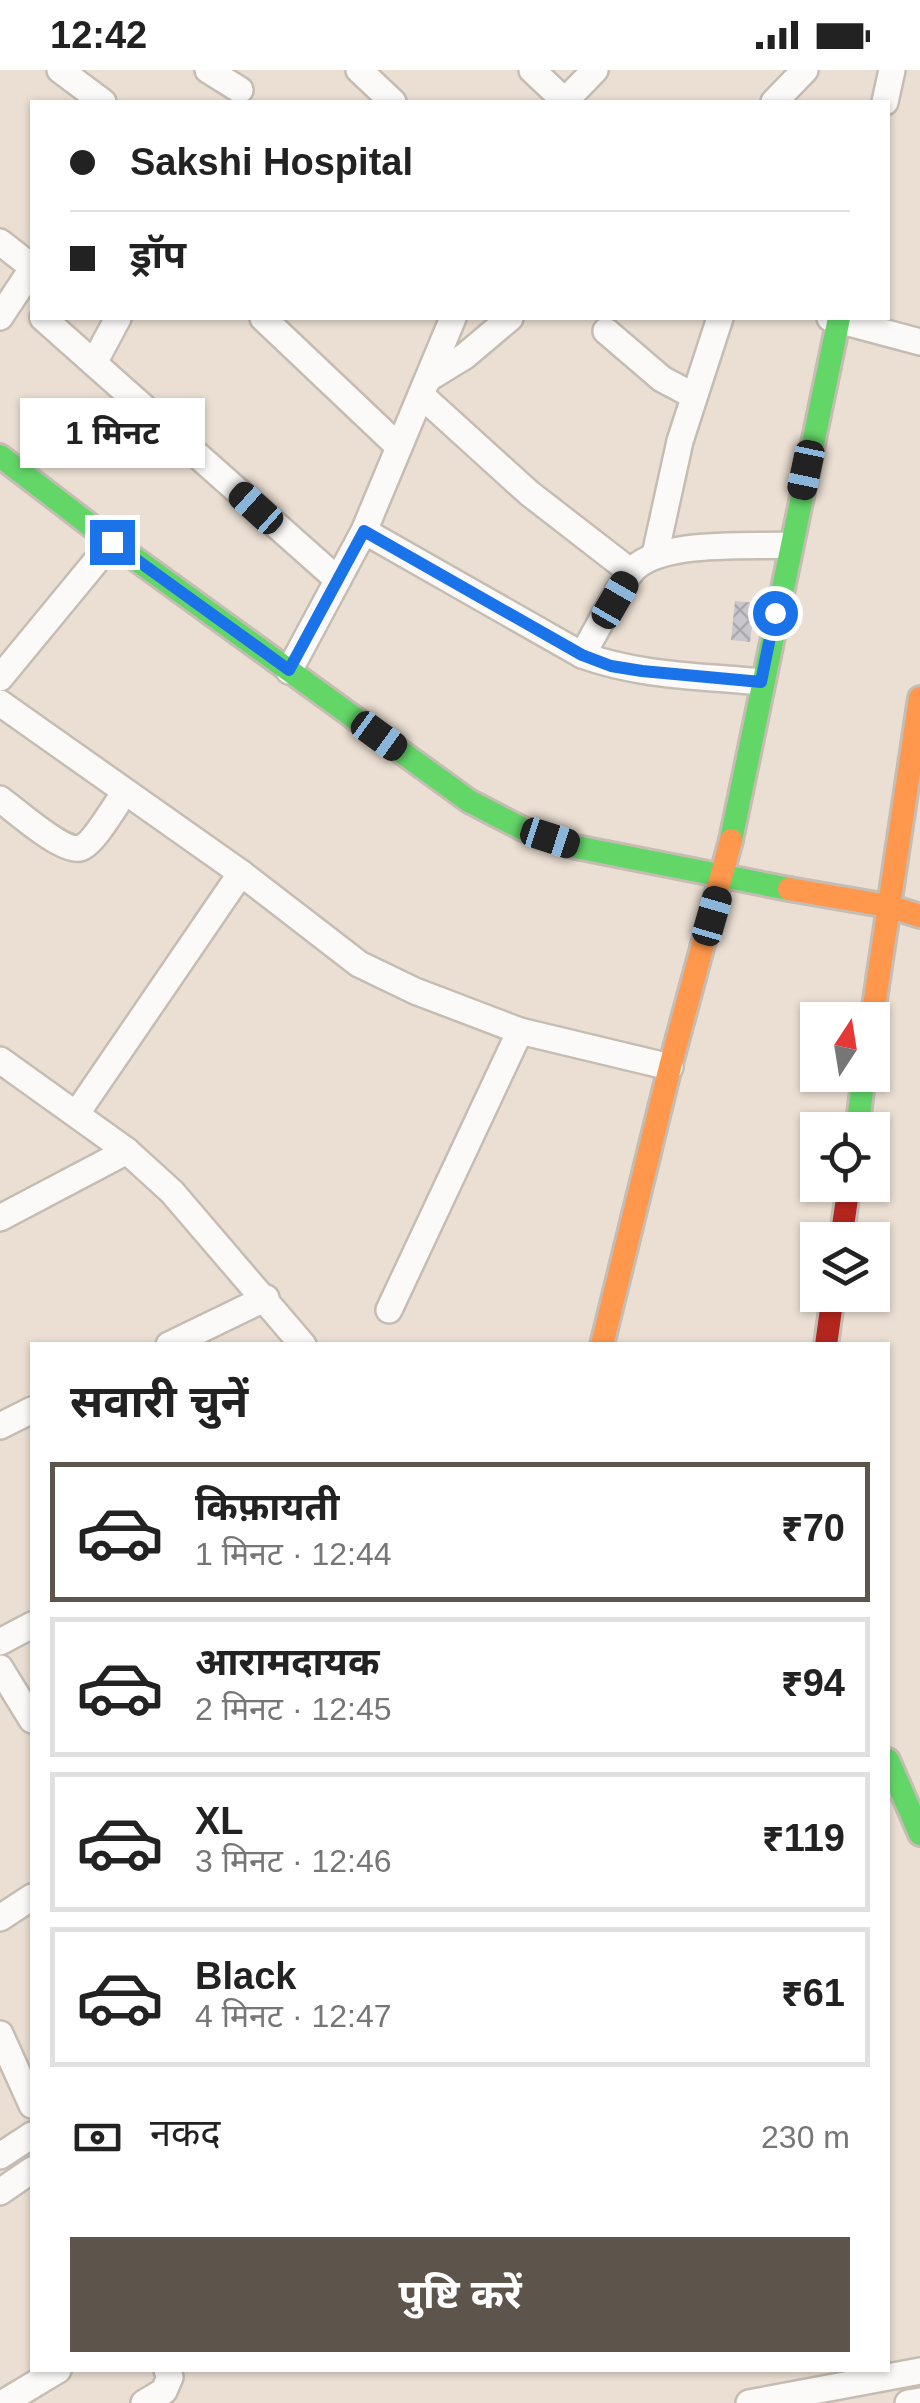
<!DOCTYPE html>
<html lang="hi">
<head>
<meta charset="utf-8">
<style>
	body { margin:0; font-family:Arial,"Noto Sans Devanagari",sans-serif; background:#f6f6f6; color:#222; height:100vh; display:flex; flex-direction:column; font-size:38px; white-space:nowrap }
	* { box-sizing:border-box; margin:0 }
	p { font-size:32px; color:#767676 }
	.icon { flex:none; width:55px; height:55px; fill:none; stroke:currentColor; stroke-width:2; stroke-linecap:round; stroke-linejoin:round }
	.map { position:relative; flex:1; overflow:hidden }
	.side { position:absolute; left:30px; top:1272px; width:860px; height:1030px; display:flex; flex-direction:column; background:#fff; border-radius:0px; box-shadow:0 2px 8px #0004 }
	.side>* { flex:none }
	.hud { position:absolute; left:30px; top:30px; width:860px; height:220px; border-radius:0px; box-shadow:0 2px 8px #0004; display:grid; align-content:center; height:220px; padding:0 40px; background:#fff }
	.needle { width:65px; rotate:12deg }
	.tools { position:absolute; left:800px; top:932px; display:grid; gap:20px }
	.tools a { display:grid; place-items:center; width:90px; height:90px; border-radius:0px; background:#fff; box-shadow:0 2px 8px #0004; font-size:50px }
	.end { position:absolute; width:45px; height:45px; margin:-22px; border:12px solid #1a73e8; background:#fff; box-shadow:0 0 0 5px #fff }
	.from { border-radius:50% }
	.bubble { position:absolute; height:70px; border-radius:0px; background:#fff; box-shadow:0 2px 8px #0004; font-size:32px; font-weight:700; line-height:70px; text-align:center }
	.car { position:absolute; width:30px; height:60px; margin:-30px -15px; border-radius:12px; box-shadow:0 0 8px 2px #0007; background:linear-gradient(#222 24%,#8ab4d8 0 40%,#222 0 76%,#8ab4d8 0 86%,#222 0) }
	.hud b { display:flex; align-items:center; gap:35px; height:95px; font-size:38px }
	.hud b+b { border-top:2px solid #e0e0e0 }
	.hud i { width:25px; height:25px; background:#222 }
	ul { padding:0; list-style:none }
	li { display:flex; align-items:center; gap:30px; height:140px; margin:0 20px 15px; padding:0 20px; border:5px solid #e0e0e0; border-radius:0px }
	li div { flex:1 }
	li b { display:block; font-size:38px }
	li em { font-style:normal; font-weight:700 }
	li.active { border-color:#5d554c }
	li>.icon { width:90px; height:90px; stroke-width:1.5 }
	h2 { padding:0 40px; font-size:45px; line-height:120px }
	.pay { display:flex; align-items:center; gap:25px; height:110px; padding:0 40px; font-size:38px }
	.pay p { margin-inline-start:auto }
	.primary-button { display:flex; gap:20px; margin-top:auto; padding:20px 40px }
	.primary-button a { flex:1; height:115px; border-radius:0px; background:#5d554c; color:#fff; font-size:40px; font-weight:700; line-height:115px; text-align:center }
	.status { display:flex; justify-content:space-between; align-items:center; height:70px; padding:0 50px; background:#fff; direction:ltr }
	.status svg { height:28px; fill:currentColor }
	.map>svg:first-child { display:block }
	.building { fill:url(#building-cross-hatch) }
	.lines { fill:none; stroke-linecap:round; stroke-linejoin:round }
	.street-casing { stroke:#c5bdb3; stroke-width:30 }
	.fast-casing { stroke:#c5bdb3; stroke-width:28 }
	.slow-casing { stroke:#c5bdb3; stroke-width:28 }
	.jam-casing { stroke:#c5bdb3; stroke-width:28 }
	.street { stroke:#fcfaf8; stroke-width:25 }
	.fast { stroke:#63d668; stroke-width:22 }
	.slow { stroke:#ff974d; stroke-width:22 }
	.jam { stroke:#b3261e; stroke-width:22 }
	.route { stroke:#1a73e8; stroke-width:12 }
</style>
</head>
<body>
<div class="status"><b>12:42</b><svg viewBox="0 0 49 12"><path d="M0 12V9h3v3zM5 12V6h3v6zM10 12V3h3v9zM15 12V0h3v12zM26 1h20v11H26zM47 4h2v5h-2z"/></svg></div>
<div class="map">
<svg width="920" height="2333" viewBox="0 0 920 2333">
	<defs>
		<pattern id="building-cross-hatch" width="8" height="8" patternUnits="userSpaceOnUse" patternTransform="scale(2.5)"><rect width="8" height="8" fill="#c9c6cc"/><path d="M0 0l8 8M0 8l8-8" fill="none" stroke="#aca9ae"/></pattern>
	</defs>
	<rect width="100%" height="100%" fill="#ebdfd3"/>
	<path class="building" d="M735 531 755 533 750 572 731 570Z"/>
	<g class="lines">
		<g class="street-casing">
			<g id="street">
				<path d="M60 0 103 32"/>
				<path d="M208 0 240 20"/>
				<path d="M359 0 393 32"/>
				<path d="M532 0 566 32"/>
				<path d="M564 32 595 0"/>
				<path d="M774 32 805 0"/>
				<path d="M885 32 892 0"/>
				<path d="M0 172 32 197"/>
				<path d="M0 247 32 199"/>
				<path d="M43 248 338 510"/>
				<path d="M263 248 399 377"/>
				<path d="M830 248 920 272"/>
				<path d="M606 261 662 309 694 326"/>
				<path d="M94 293 118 248"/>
				<path d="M429 308 465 286 510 248"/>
				<path d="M421 325 529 423 631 502"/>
				<path d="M364 461 582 585C639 606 701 606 761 612"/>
				<path d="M655 485 680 371 720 248"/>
				<path d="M582 585C598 559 612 528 630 503 656 469 749 477 789 475"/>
				<path d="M289 601 364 461 453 248"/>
				<path d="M0 608 112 472"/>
				<path d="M0 633 241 803 359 894 415 921 520 961 670 997"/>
				<path d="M0 729C15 740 63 783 80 778 93 775 116 734 125 722"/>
				<path d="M0 990 127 1081 172 1122 303 1275"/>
				<path d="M77 1043 241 803"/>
				<path d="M0 1148 127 1081"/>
				<path d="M389 1240 520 961"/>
				<path d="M169 1275 266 1228"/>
				<path d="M0 1356 32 1340"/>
				<path d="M0 1572 32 1555"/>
				<path d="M0 1598 32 1650"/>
				<path d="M0 1848 32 1827"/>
				<path d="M0 1964 32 2035"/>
				<path d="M0 2086 32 2065"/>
				<path d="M0 2122 32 2100"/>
				<path d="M3 2333 58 2300"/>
				<path d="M144 2333 164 2321 170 2307 167 2300"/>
				<path d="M749 2333 920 2301"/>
				<path d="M908 2333 920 2331"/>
			</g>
		</g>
		<g class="fast-casing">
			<g id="fast">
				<path d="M0 386 112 472 469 731 523 759 576 777 789 819"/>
				<path d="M731 770 839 248"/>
				<path d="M857 1060 864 1005"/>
				<path d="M888 1690 920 1764"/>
			</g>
		</g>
		<g class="slow-casing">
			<g id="slow">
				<path d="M789 819 888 836 920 846"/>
				<path d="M872 950 920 628"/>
				<path d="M602 1275 670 997 731 770"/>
			</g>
		</g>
		<g class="jam-casing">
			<g id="jam">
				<path d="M841 1170 849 1115"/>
				<path d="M826 1275 833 1225"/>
			</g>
		</g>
		<use href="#street" class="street"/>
		<use href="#fast" class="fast"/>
		<use href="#slow" class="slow"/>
		<use href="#jam" class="jam"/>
	</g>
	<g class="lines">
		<path class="route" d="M112 472 289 600 364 461 582 585 611 596 642 601 761 612 775 543"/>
	</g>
</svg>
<div class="tools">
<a><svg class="needle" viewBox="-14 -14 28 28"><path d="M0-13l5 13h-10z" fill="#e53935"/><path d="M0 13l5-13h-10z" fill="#767676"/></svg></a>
<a><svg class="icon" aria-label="locate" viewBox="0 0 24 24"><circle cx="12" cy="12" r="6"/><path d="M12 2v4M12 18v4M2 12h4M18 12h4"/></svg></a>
<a><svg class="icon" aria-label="layers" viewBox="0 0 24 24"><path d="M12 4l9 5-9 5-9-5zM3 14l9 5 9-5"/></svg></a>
</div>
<i class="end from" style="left:775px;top:543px"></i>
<i class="end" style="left:112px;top:472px"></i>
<div class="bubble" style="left:20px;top:328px;width:185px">1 मिनट</div>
<i class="car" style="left:806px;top:400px;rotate:192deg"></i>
<i class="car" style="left:256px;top:438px;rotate:312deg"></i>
<i class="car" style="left:615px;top:530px;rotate:30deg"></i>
<i class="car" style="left:379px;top:666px;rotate:126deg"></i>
<i class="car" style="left:550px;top:768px;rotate:108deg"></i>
<i class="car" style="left:712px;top:846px;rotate:16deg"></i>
<div class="hud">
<b><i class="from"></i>Sakshi Hospital</b>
<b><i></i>ड्रॉप</b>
</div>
<section class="side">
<h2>सवारी चुनें</h2>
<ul>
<li class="active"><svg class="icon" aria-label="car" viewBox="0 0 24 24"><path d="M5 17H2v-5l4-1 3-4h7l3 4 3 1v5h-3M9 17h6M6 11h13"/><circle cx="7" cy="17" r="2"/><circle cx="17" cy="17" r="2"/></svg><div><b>किफ़ायती</b><p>1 मिनट · 12:44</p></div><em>₹70</em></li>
<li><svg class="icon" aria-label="car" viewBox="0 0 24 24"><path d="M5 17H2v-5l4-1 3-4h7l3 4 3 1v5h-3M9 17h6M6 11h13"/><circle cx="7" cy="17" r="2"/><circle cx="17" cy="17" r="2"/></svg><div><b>आरामदायक</b><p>2 मिनट · 12:45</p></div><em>₹94</em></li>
<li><svg class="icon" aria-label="car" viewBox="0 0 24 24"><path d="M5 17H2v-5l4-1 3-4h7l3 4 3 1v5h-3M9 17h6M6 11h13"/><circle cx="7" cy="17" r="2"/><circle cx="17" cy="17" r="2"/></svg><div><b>XL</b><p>3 मिनट · 12:46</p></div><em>₹119</em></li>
<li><svg class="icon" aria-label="car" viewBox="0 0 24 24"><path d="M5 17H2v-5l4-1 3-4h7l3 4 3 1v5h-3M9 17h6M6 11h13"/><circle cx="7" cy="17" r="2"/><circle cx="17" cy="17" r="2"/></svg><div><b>Black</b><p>4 मिनट · 12:47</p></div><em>₹61</em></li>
</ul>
<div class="pay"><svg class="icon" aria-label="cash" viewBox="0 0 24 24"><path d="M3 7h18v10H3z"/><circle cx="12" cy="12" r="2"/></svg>नकद<p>230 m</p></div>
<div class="primary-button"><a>पुष्टि करें</a></div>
</section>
</div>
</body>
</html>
